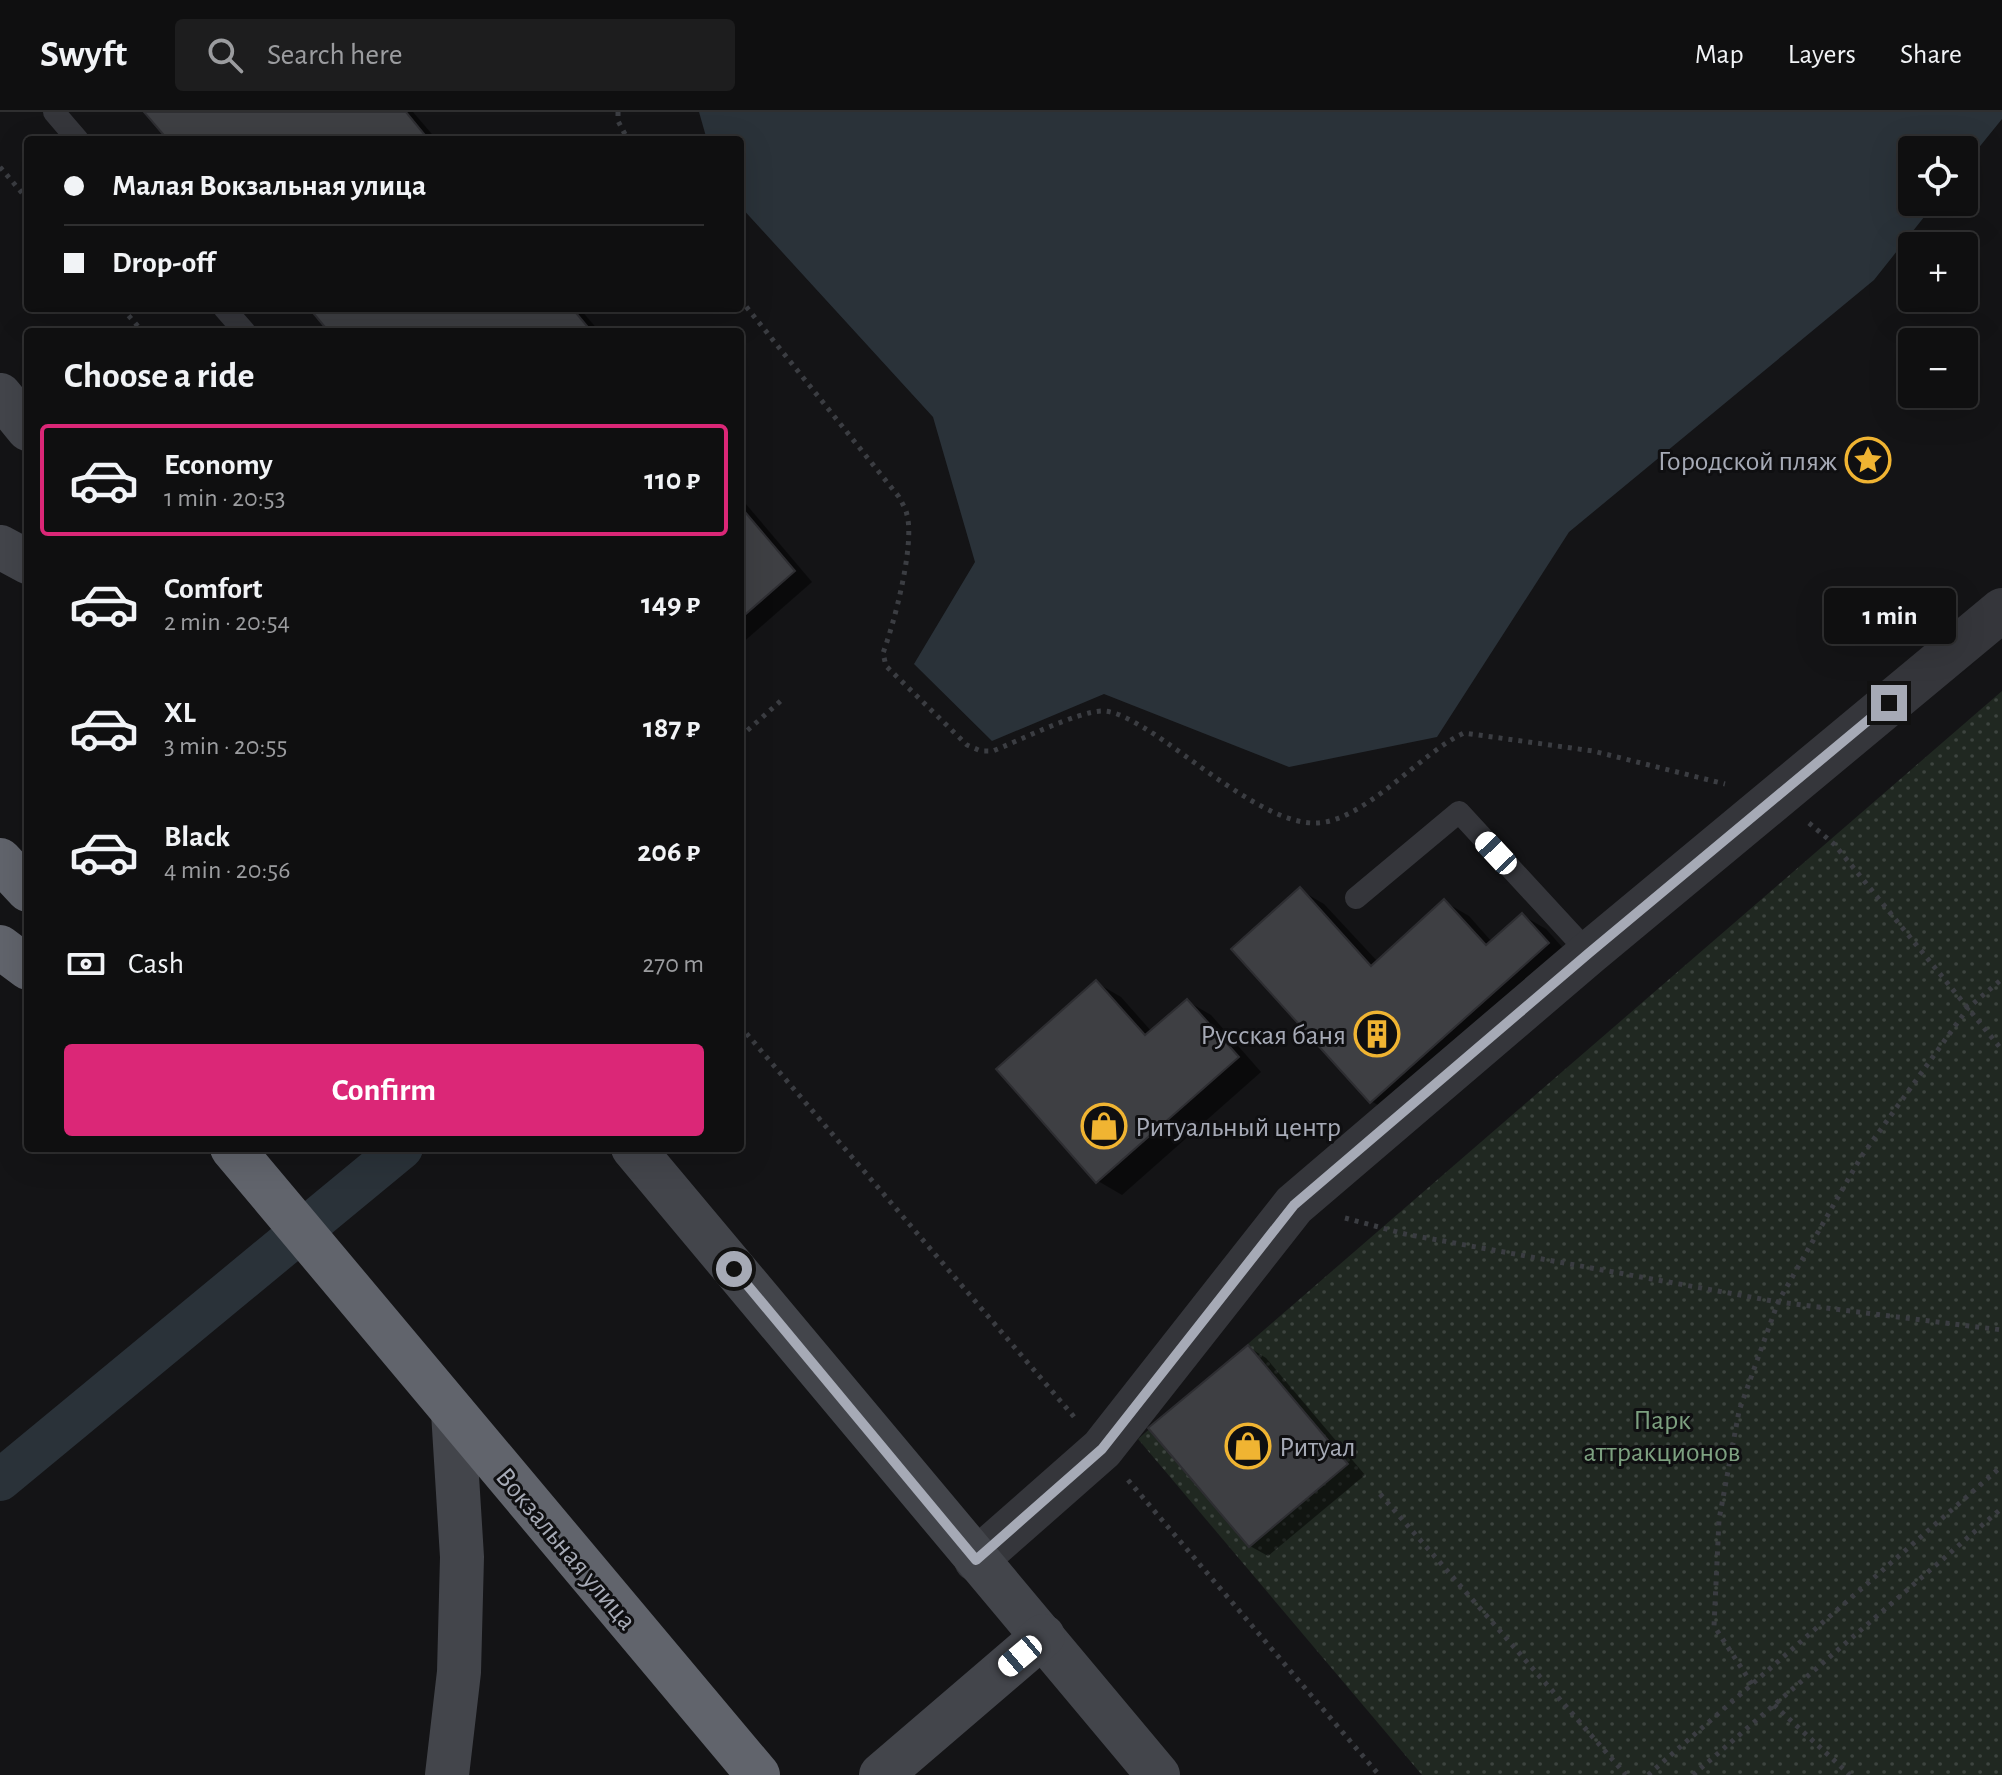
<!DOCTYPE html>
<html lang="en">
<head>
<meta charset="utf-8">
<style>
	body { margin:0; font-family:"Alegreya Sans",sans-serif; background:#1d1d1e; color:#f1f3f6; height:100vh; display:flex; flex-direction:column; font-size:30px; white-space:nowrap }
	* { box-sizing:border-box; margin:0 }
	p { font-size:26px; color:#9b9c9f }
	.icon { flex:none; width:44px; height:44px; fill:none; stroke:currentColor; stroke-width:2; stroke-linecap:round; stroke-linejoin:round }
	.map { position:relative; flex:1; overflow:hidden }
	.details { position:absolute; left:24px; top:216px; width:720px; height:824px; display:flex; flex-direction:column; background:#0f0f10; border-radius:8px; box-shadow:0 8px 32px #0002,0 0 0 2px #2f2f30 }
	.details>* { flex:none }
	.banner { position:absolute; left:24px; top:24px; width:720px; height:176px; border-radius:8px; box-shadow:0 8px 32px #0002,0 0 0 2px #2f2f30; display:grid; align-content:center; height:176px; padding:0 40px; background:#0f0f10 }
	.buttons { position:absolute; left:1898px; top:24px; display:grid; gap:16px }
	.buttons a { display:grid; place-items:center; width:80px; height:80px; border-radius:8px; background:#0f0f10; box-shadow:0 8px 32px #0002,0 0 0 2px #2f2f30; font-size:40px }
	.end { position:absolute; width:36px; height:36px; margin:-18px; border:10px solid #a6aab6; background:#111; box-shadow:0 0 0 4px #111 }
	.from { border-radius:50% }
	.bubble { position:absolute; height:56px; border-radius:8px; background:#0f0f10; box-shadow:0 8px 32px #0002,0 0 0 2px #2f2f30; font-size:26px; font-weight:700; line-height:56px; text-align:center }
	.car { position:absolute; width:24px; height:48px; margin:-24px -12px; border-radius:10px; box-shadow:0 0 6px 2px #0007; background:linear-gradient(#fff 24%,#345 0 40%,#fff 0 76%,#345 0 86%,#fff 0) }
	.banner b { display:flex; align-items:center; gap:28px; height:76px; font-size:30px }
	.banner b+b { border-top:2px solid #2f2f30 }
	.banner i { width:20px; height:20px; background:#f1f3f6 }
	ul { padding:0; list-style:none }
	li { display:flex; align-items:center; gap:24px; height:112px; margin:0 16px 12px; padding:0 24px; border:4px solid transparent; border-radius:8px }
	li div { flex:1 }
	li b { display:block; font-size:30px }
	li em { font-style:normal; font-weight:700 }
	li.on { border-color:#db2777 }
	li>.icon { width:72px; height:72px; stroke-width:1.5 }
	h2 { padding:0 40px; font-size:36px; line-height:96px }
	.pay { display:flex; align-items:center; gap:20px; height:88px; padding:0 40px; font-size:30px }
	.pay p { margin-inline-start:auto }
	.button { display:flex; gap:16px; margin-top:auto; padding:16px 40px }
	.button a { flex:1; height:92px; border-radius:8px; background:#db2777; color:#fff; font-size:32px; font-weight:700; line-height:92px; text-align:center }
	header { display:flex; align-items:center; gap:48px; box-sizing:border-box; height:112px; padding:0 40px; background:#0f0f10; border-bottom:2px solid #2f2f30 }
	header strong { font-size:38px }
	nav { display:flex; gap:44px; margin-inline-start:auto; font-size:28px }
	.search { width:560px; height:72px; background:#1d1d1e; display:flex; align-items:center; gap:20px; box-sizing:border-box; padding:0 28px; border-radius:8px; color:#9b9c9f; font-size:30px }
	.map>svg:first-child { display:block }
	.green { fill:url(#green-dots) }
	.water { fill:#2a3239 }
	.shadow { fill:#0007 }
	.lines { fill:none; stroke-linecap:round; stroke-linejoin:round }
	.canal { stroke:#2a3239; stroke-width:42 }
	.building { fill:#3e3f43; stroke:#2e2e32; stroke-width:2 }
	.path { stroke:#3b3d42; stroke-width:5; stroke-dasharray:4 6; stroke-linecap:butt }
	.lane { stroke:#35363b; stroke-width:22 }
	.street { stroke:#35363b; stroke-width:44 }
	.secondary { stroke:#43454b; stroke-width:44 }
	.highway { stroke:#61646c; stroke-width:44 }
	.route { stroke:#a6aab6; stroke-width:10 }
	.labels { text-anchor:middle; stroke-width:6; stroke-linejoin:round; paint-order:stroke }
	.poi-label { font-size:28px; fill:#a6aab6; stroke:#0f0f11; text-anchor:end }
	.park-label { font-size:28px; fill:#7da180; stroke:#0f0f11 }
	.street-label { font-size:28px; fill:#a6aab6; stroke:#0f0f11 }
</style>
</head>
<body>
<header>
<strong>Swyft</strong>
<div class="search"><svg class="icon" aria-label="search" viewBox="0 0 24 24"><circle cx="10" cy="10" r="6"/><path d="M15 15l6 6"/></svg>Search here</div>
<nav><a>Map</a><a>Layers</a><a>Share</a></nav>
</header>
<div class="map">
<svg width="2002" height="1663" viewBox="0 0 2002 1663">
	<defs>
		<pattern id="green-dots" width="8" height="8" patternUnits="userSpaceOnUse" patternTransform="scale(2)"><rect width="8" height="8" fill="#202821"/><path d="M2 2h.1M6 6h.1" fill="none" stroke="#3d443f" stroke-width="1.8" stroke-linecap="round"/></pattern>
	</defs>
	<rect width="100%" height="100%" fill="#141416"/>
	<path class="green" d="M2002 579V1663H1422L1138 1327Z"/>
	<path class="water" d="M699 0H2002V7L1964 54V38H1912V90H1936L1874 168 1569 420 1437 625 1289 655 1104 582 992 629 914 552 975 450 933 305 740 94V28H707Z"/>
	<g class="shadow">
		<path d="M147 0H413L437 28H171Z"/>
		<path d="M311 196H579L600 220H331Z"/>
		<path d="M740 385 812 470 740 533Z"/>
		<path d="M1300 778 1324 792 1378 850 1445 790 1469 804 1492 830 1522 803 1546 817 1571 845 1395 1003 1371 989Z"/>
		<path d="M1097 871 1121 885 1152 920 1187 889 1211 903 1261 960 1122 1083 1098 1069Z"/>
		<path d="M1248 1235 1266 1246 1365 1363 1268 1444 1250 1434Z"/>
	</g>
	<g class="lines">
		<path class="canal" d="M0 1368 402 1036"/>
	</g>
	<g class="building">
		<path d="M144 0H406L429 28H168Z"/>
		<path d="M309 196H572L592 220H329Z"/>
		<path d="M740 394 795 459 740 507Z"/>
		<path d="M1300 775 1371 854 1444 787 1486 833 1522 801 1549 831 1370 991 1231 837Z"/>
		<path d="M1096 868 1145 923 1187 887 1239 945 1096 1071 996 957Z"/>
		<path d="M1248 1233 1348 1352 1249 1435 1148 1316Z"/>
	</g>
	<g class="lines">
		<g class="path">
			<path d="M618 0V9L628 28"/>
			<path d="M0 55 28 88"/>
			<path d="M740 187 899 385C902 391 906 397 907 403 915 433 894 512 883 541L886 554 967 633 981 639H993C1018 629 1079 599 1102 599 1117 599 1134 610 1146 617 1189 643 1266 712 1315 711 1363 711 1420 641 1464 621L1593 639 1725 672"/>
			<path d="M122 196 143 220"/>
			<path d="M740 625 784 586"/>
			<path d="M1809 711 1834 732 2002 938"/>
			<path d="M740 914 1075 1306"/>
			<path d="M1345 1106 1405 1122 1778 1190 2002 1218"/>
			<path d="M1128 1368 1379 1663"/>
			<path d="M1380 1382 1626 1663"/>
			<path d="M1752 1572 1714 1514 1719 1408 1739 1299 1778 1190 1861 1045 1968 896 2002 867"/>
			<path d="M1774 1593 1850 1663"/>
			<path d="M1648 1663 2002 1354"/>
			<path d="M1693 1663 2002 1396"/>
		</g>
		<g class="lane">
			<path d="M54 0 78 28"/>
			<path d="M224 196 245 220"/>
			<path d="M1356 786 1459 700 1589 841"/>
		</g>
		<path class="street" d="M976 1448 1102 1337 1294 1093 1589 841 2002 498"/>
		<g class="secondary">
			<path d="M0 283 28 317"/>
			<path d="M0 435 28 450"/>
			<path d="M633 1036 1158 1663"/>
			<path d="M447 1663 459 1560 462 1445 453 1300"/>
			<path d="M881 1663 1043 1524"/>
		</g>
		<g class="highway">
			<path d="M0 748 28 778"/>
			<path d="M0 835 28 856"/>
			<path d="M232 1036 758 1663"/>
		</g>
	</g>
	<g class="lines">
		<path class="route" d="M734 1157 976 1448 1102 1337 1294 1093 1589 841 1889 591"/>
	</g>
	<defs>
		<g id="sight-ring" transform="scale(2.3)"><circle r="9.5" fill="#0f0f11" stroke="#f0b432" stroke-width="1.5"/><path d="M0-6L1.8-2.2L6-1.7L2.9 1.2L3.7 5.4L0 3.3L-3.7 5.4L-2.9 1.2L-6-1.7L-1.8-2.2Z" fill="#f0b432"/></g>
		<g id="building-ring" transform="scale(2.3)"><circle r="9.5" fill="#0f0f11" stroke="#f0b432" stroke-width="1.5"/><path d="M-4-6H4V6H1V3H-1V6H-4ZM-2.5-4.3h1.7v1.8h-1.7ZM.8-4.3h1.7v1.8H.8ZM-2.5-1h1.7V.8h-1.7ZM.8-1h1.7V.8H.8Z" fill="#f0b432"/></g>
		<g id="shop-ring" transform="scale(2.3)"><circle r="9.5" fill="#0f0f11" stroke="#f0b432" stroke-width="1.5"/><path d="M-5-2.5h2.3a2.7 3.5 0 0 1 5.4 0H5L5.5 6h-11ZM-1.5-2.5h3a1.5 2.3 0 0 0-3 0Z" fill="#f0b432"/></g>
	</defs>
	<g fill-rule="evenodd">
		<use href="#sight-ring" x="1868" y="348"/>
		<use href="#building-ring" x="1377" y="922"/>
		<use href="#shop-ring" x="1104" y="1014"/>
		<use href="#shop-ring" x="1248" y="1334"/>
	</g>
	<g class="labels">
		<g class="poi-label">
			<text x="1837" y="358">Городской пляж</text>
			<text x="1346" y="932">Русская баня</text>
			<text x="1135" y="1024" text-anchor="start">Ритуальный центр</text>
			<text x="1279" y="1344" text-anchor="start">Ритуал</text>
		</g>
		<g class="park-label">
			<text x="1662" y="1317">Парк<tspan x="1662" dy="32">аттракционов</tspan></text>
		</g>
		<g class="street-label">
			<text transform="translate(567 1436) rotate(50)" y="10">Вокзальная улица</text>
		</g>
	</g>
</svg>
<div class="buttons">
<a><svg class="icon" aria-label="locate" viewBox="0 0 24 24"><circle cx="12" cy="12" r="6"/><path d="M12 2v4M12 18v4M2 12h4M18 12h4"/></svg></a>
<a>+</a>
<a>−</a>
</div>
<i class="end from" style="left:734px;top:1157px"></i>
<i class="end" style="left:1889px;top:591px"></i>
<div class="bubble" style="left:1824px;top:476px;width:132px">1 min</div>
<i class="car" style="left:1496px;top:741px;rotate:317deg"></i>
<i class="car" style="left:1020px;top:1544px;rotate:230deg"></i>
<div class="banner">
<b><i class="from"></i>Малая Вокзальная улица</b>
<b><i></i>Drop-off</b>
</div>
<section class="details">
<h2>Choose a ride</h2>
<ul>
<li class="on"><svg class="icon" aria-label="car" viewBox="0 0 24 24"><path d="M5 17H2v-5l4-1 3-4h7l3 4 3 1v5h-3M9 17h6M6 11h13"/><circle cx="7" cy="17" r="2"/><circle cx="17" cy="17" r="2"/></svg><div><b>Economy</b><p>1 min · 20:53</p></div><em>110 ₽</em></li>
<li><svg class="icon" aria-label="car" viewBox="0 0 24 24"><path d="M5 17H2v-5l4-1 3-4h7l3 4 3 1v5h-3M9 17h6M6 11h13"/><circle cx="7" cy="17" r="2"/><circle cx="17" cy="17" r="2"/></svg><div><b>Comfort</b><p>2 min · 20:54</p></div><em>149 ₽</em></li>
<li><svg class="icon" aria-label="car" viewBox="0 0 24 24"><path d="M5 17H2v-5l4-1 3-4h7l3 4 3 1v5h-3M9 17h6M6 11h13"/><circle cx="7" cy="17" r="2"/><circle cx="17" cy="17" r="2"/></svg><div><b>XL</b><p>3 min · 20:55</p></div><em>187 ₽</em></li>
<li><svg class="icon" aria-label="car" viewBox="0 0 24 24"><path d="M5 17H2v-5l4-1 3-4h7l3 4 3 1v5h-3M9 17h6M6 11h13"/><circle cx="7" cy="17" r="2"/><circle cx="17" cy="17" r="2"/></svg><div><b>Black</b><p>4 min · 20:56</p></div><em>206 ₽</em></li>
</ul>
<div class="pay"><svg class="icon" aria-label="cash" viewBox="0 0 24 24"><path d="M3 7h18v10H3z"/><circle cx="12" cy="12" r="2"/></svg>Cash<p>270 m</p></div>
<div class="button"><a>Confirm</a></div>
</section>
</div>
</body>
</html>
